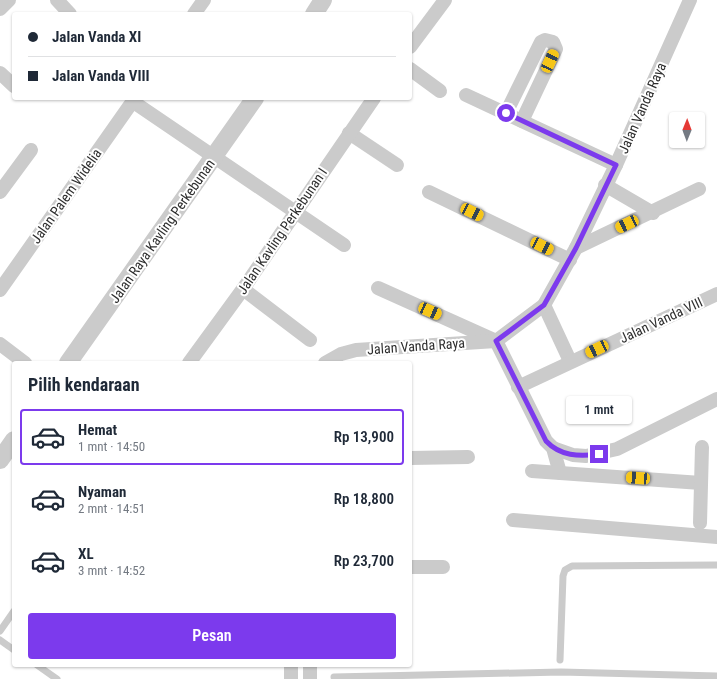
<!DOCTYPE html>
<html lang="id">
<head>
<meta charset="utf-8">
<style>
	body { margin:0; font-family:"Roboto Condensed",sans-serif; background:#f6f6f7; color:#1f2937; height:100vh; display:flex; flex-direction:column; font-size:15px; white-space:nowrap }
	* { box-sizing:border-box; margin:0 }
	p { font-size:13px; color:#747a83 }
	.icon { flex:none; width:22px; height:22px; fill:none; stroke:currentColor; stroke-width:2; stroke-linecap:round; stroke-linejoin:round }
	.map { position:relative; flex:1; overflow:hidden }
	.side { position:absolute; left:12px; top:361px; width:400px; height:306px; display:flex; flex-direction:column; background:#fff; border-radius:4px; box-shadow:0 1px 3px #0004 }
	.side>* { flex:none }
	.hud { position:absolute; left:12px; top:12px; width:400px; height:88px; border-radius:4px; box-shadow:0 1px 3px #0004; display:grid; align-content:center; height:88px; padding:0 16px; background:#fff }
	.needle { width:26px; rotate:1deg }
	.fabs { position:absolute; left:669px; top:112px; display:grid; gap:8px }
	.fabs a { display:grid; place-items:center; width:36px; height:36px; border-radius:4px; background:#fff; box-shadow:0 1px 3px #0004; font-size:20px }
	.end { position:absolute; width:18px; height:18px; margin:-9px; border:5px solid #7c3aed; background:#fff; box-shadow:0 0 0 2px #fff }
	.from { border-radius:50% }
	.bubble { position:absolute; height:28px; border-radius:4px; background:#fff; box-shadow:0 1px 3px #0004; font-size:13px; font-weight:600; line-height:28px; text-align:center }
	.car { position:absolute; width:12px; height:24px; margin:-12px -6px; border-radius:5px; box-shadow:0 0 3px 1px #0007; background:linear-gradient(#f5c518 24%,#345 0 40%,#f5c518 0 76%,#345 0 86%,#f5c518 0) }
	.hud b { display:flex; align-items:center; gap:14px; height:38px; font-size:15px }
	.hud b+b { border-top:1px solid #e0e1e3 }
	.hud i { width:10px; height:10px; background:#1f2937 }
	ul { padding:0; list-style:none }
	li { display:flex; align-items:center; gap:12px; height:56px; margin:0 8px 6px; padding:0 8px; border:2px solid transparent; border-radius:4px }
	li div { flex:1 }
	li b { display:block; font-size:15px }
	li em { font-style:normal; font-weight:600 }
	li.selected { border-color:#7c3aed }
	li>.icon { width:36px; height:36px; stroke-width:1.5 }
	h2 { padding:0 16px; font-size:18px; line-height:48px }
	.cta { display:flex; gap:8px; margin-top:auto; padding:8px 16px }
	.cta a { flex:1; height:46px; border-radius:4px; background:#7c3aed; color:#fff; font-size:16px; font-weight:600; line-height:46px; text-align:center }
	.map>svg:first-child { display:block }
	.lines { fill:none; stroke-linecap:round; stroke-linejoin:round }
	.service { stroke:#cbcbcb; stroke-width:7 }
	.minor { stroke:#cbcbcb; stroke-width:14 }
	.tertiary { stroke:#cbcbcb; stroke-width:18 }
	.route { stroke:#7c3aed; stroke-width:5 }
	.labels { text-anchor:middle; stroke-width:4; stroke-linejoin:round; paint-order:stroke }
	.street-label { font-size:14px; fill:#2e2e2e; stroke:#fff }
</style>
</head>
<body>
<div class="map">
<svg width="717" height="679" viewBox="0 0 717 679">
	<rect width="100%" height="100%" fill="#fff"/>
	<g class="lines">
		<g class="service">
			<path d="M0 631 14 611"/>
			<path d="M0 640 14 650"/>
			<path d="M560 660 563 576 565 570 572 566 717 565"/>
			<path d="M37 665 57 679"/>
			<path d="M334 677 561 672 717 676"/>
		</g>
		<g class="minor">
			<path d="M57 0 70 14"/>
			<path d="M0 9 9 0"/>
			<path d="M194 14 204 0"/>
			<path d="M410 47 445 0"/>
			<path d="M410 69 440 91"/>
			<path d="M0 73 14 86"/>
			<path d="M466 95 616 165"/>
			<path d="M132 101 344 245"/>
			<path d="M506 113 541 42 545 40 553 42 556 49 522 121"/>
			<path d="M349 133 397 165"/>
			<path d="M605 185 653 213"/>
			<path d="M0 192 31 150"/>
			<path d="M429 192 570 260"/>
			<path d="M576 248 699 189"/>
			<path d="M378 288 496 341 546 441 553 448 560 473"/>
			<path d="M243 289 310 340"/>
			<path d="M0 290 135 98"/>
			<path d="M544 305 570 361"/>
			<path d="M0 344 25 363"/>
			<path d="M189 363 243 289 374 98"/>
			<path d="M325 363 341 354 356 350 496 341 544 305 576 248 616 165 690 0"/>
			<path d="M518 387 717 294"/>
			<path d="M553 448 573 455 586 456 617 449 717 399"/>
			<path d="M410 458 468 457"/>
			<path d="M532 471 701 483"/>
			<path d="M513 520 717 537"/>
			<path d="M700 523 702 447"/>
			<path d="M410 567H443"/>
			<path d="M291 679V665"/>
			<path d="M310 679V665"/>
		</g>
		<g class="tertiary">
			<path d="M314 14 323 0"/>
			<path d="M68 363 255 98"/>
			<path d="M0 460 14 440"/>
		</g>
	</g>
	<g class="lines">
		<path class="route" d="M506 113 616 165 576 248 544 305 496 341 546 441C560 456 579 457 599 454"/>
	</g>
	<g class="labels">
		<g class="street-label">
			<text transform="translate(642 108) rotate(-66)" y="5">Jalan Vanda Raya</text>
			<text transform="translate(66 196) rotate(-55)" y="5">Jalan Palem Widelia</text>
			<text transform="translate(162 231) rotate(-55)" y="5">Jalan Raya Kavling Perkebunan</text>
			<text transform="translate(282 231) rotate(-56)" y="5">Jalan Kavling Perkebunan I</text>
			<text transform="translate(661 320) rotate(-25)" y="5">Jalan Vanda VIII</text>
			<text transform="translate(416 346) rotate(-4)" y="5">Jalan Vanda Raya</text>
		</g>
	</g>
</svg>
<div class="fabs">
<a><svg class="needle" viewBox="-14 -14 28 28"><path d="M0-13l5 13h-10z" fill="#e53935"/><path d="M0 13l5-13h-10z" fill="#747a83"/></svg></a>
</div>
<i class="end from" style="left:506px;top:113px"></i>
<i class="end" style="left:599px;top:454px"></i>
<div class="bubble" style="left:566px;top:396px;width:66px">1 mnt</div>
<i class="car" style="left:550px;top:61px;rotate:25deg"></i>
<i class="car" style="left:472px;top:212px;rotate:116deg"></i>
<i class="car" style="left:627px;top:224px;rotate:245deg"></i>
<i class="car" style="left:542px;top:246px;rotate:116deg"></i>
<i class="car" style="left:430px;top:311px;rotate:114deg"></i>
<i class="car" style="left:597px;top:349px;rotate:245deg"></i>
<i class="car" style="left:638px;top:478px;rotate:274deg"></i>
<div class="hud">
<b><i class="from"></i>Jalan Vanda XI</b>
<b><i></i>Jalan Vanda VIII</b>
</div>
<section class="side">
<h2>Pilih kendaraan</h2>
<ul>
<li class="selected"><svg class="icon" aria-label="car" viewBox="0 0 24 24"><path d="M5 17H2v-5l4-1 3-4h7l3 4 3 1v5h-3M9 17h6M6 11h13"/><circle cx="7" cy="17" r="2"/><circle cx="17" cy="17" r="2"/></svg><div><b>Hemat</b><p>1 mnt · 14:50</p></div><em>Rp 13,900</em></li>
<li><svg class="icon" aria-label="car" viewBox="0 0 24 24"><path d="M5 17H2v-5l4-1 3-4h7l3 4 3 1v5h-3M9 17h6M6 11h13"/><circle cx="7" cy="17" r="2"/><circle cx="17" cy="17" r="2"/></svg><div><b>Nyaman</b><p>2 mnt · 14:51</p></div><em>Rp 18,800</em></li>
<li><svg class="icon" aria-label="car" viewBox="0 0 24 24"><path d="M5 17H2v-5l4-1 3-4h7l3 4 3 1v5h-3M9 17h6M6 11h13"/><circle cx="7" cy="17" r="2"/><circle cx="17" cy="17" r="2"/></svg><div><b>XL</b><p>3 mnt · 14:52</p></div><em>Rp 23,700</em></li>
</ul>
<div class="cta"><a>Pesan</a></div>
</section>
</div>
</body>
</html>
